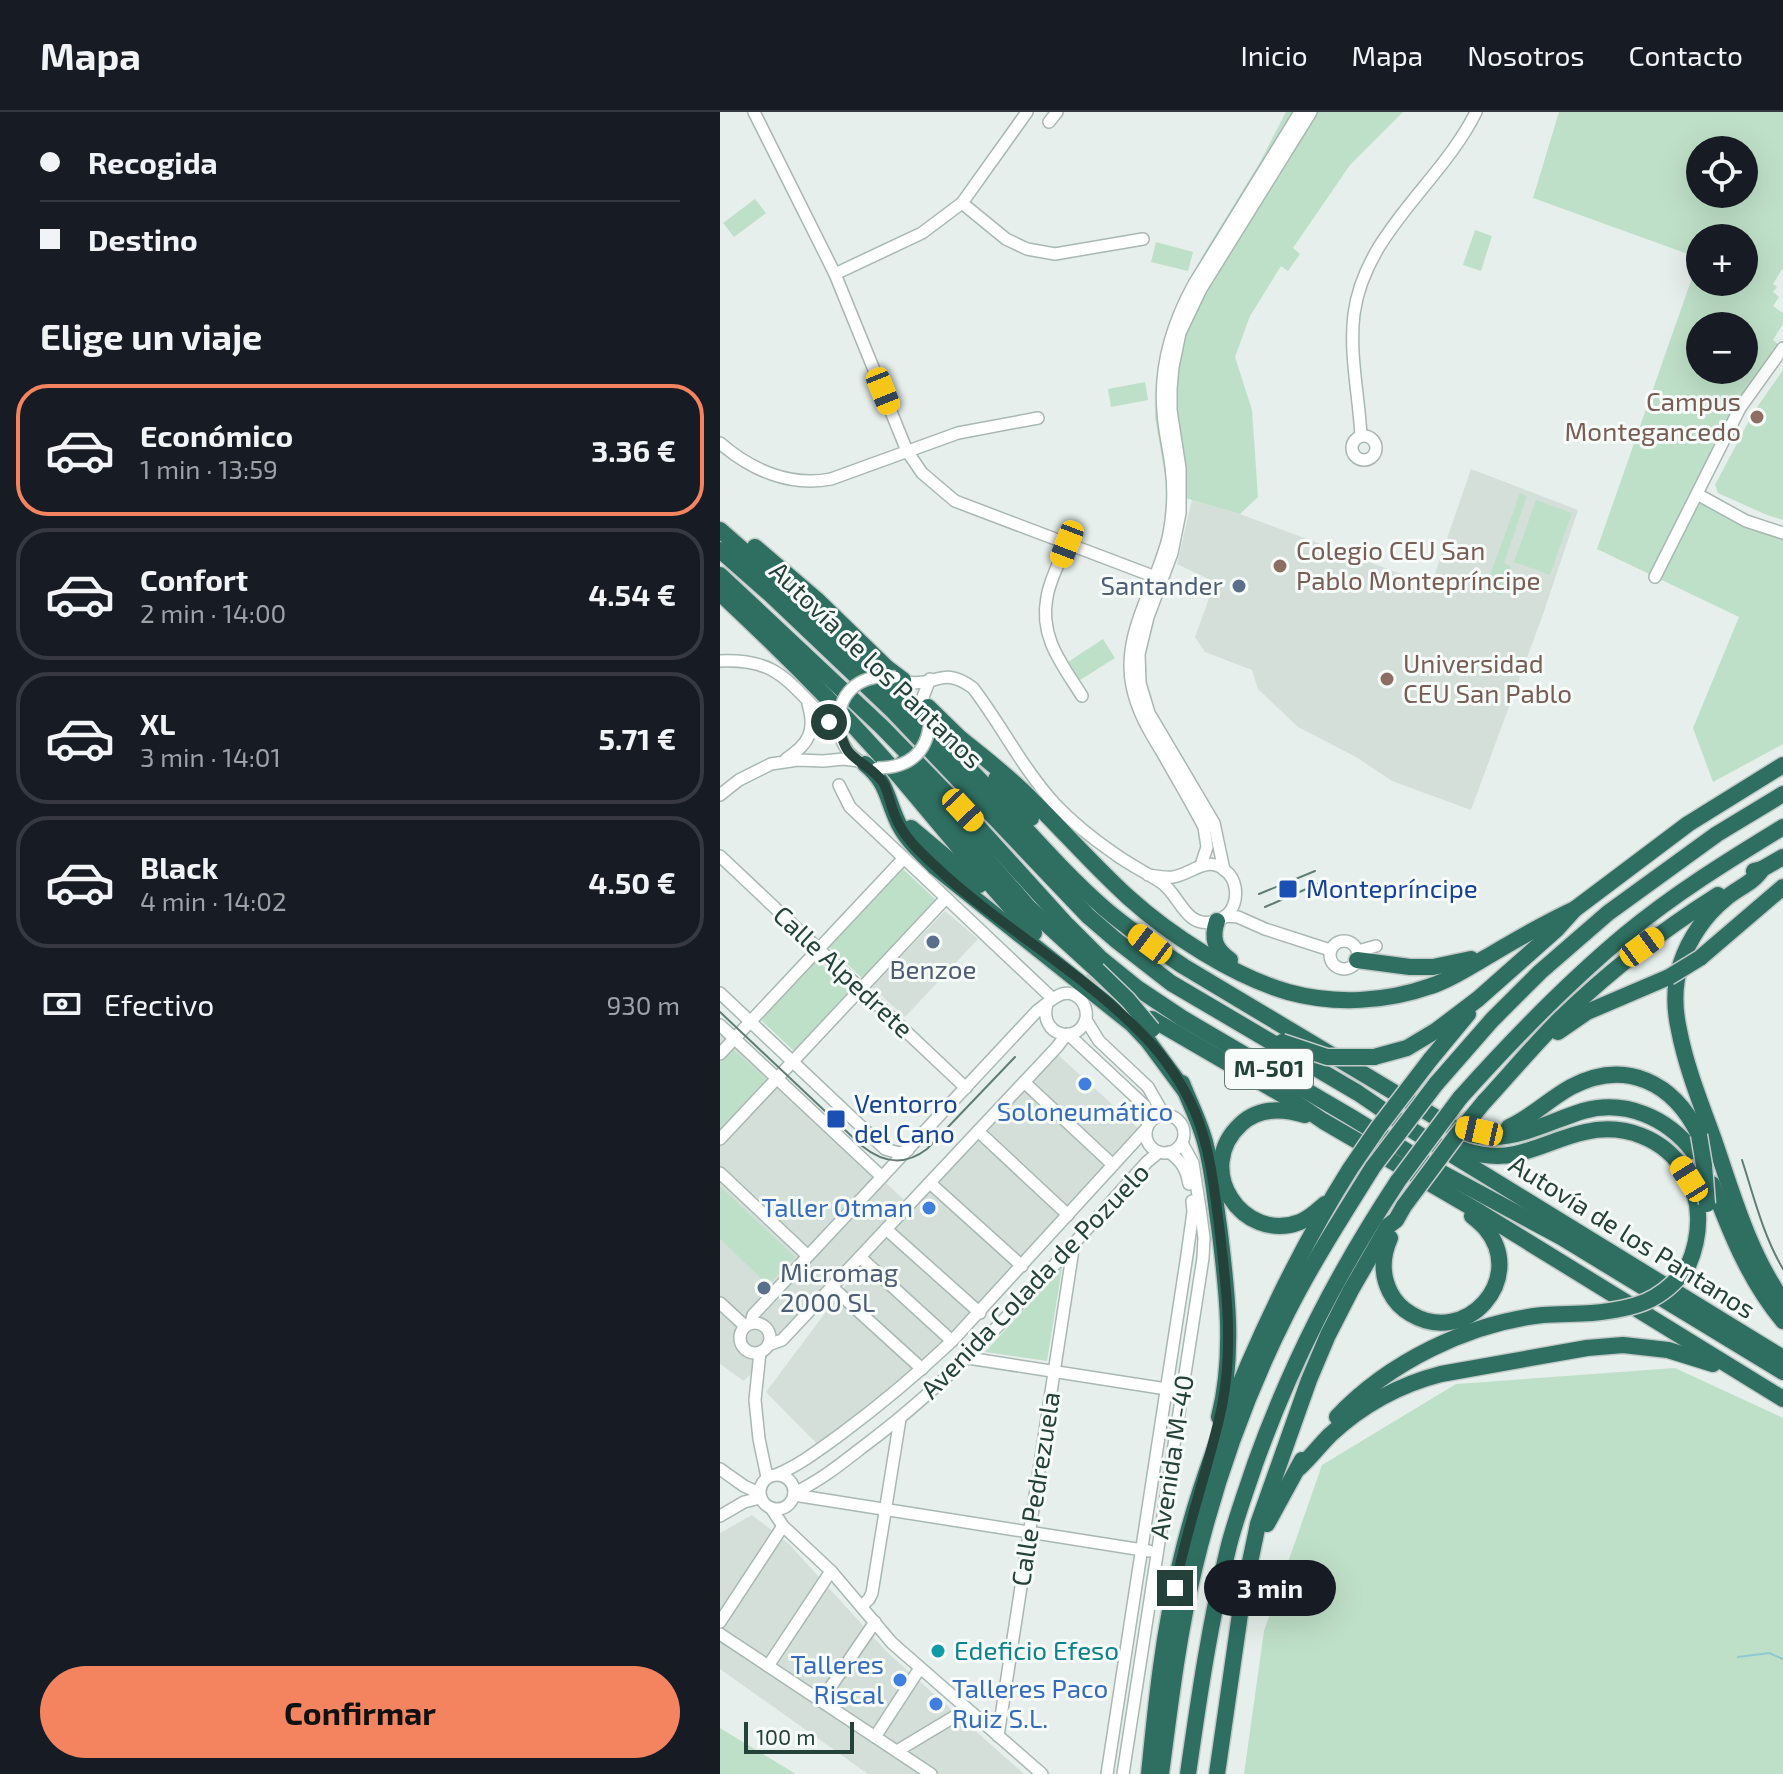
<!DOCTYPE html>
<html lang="es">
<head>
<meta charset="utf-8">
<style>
	body { margin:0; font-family:"Exo 2",sans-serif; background:#20242c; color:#f1f3f6; height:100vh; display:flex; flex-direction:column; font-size:30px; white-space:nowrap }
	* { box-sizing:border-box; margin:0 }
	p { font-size:26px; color:#9ea1a6 }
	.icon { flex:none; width:44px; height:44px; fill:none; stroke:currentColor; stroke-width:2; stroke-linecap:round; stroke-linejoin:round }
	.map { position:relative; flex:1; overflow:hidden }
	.details { display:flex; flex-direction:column; background:#171b24; width:720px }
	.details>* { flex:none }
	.guide { display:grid; align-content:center; height:176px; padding:0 40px; background:#171b24 }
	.tools { position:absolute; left:966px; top:24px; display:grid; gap:16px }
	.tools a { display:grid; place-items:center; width:72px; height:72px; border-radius:50%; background:#171b24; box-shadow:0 8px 32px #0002; font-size:40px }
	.scale { position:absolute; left:24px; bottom:20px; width:110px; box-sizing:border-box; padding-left:8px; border:4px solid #24423a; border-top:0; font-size:22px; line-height:28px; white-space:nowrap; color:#24423a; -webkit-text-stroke:6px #f7fbf9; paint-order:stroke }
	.end { position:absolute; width:36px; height:36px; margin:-18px; border:10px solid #24423a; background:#fff; box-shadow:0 0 0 4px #fff }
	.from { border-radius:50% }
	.bubble { position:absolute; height:56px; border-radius:28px; background:#171b24; box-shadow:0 8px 32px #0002; font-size:26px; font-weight:700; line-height:56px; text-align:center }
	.car { position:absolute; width:24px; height:48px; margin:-24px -12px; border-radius:10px; box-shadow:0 0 6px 2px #0007; background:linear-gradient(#f5c518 24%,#345 0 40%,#f5c518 0 76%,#345 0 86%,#f5c518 0) }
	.guide b { display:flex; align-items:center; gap:28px; height:76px; font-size:30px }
	.guide b+b { border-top:2px solid #363941 }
	.guide i { width:20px; height:20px; background:#f1f3f6 }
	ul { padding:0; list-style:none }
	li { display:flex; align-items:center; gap:24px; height:132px; margin:0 16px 12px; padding:0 24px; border:4px solid #363941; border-radius:32px }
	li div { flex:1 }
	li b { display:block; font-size:30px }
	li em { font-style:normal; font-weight:700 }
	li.on { border-color:#f4845f }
	li>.icon { width:72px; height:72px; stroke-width:1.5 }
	h2 { padding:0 40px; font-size:36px; line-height:96px }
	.pay { display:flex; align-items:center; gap:20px; height:88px; padding:0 40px; font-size:30px }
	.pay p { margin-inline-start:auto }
	.action { display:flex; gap:16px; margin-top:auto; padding:16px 40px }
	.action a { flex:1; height:92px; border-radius:48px; background:#f4845f; color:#111; font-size:32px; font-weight:700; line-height:92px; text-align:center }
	header { display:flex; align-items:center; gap:48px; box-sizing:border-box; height:112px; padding:0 40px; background:#171b24; border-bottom:2px solid #363941 }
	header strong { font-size:38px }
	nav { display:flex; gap:44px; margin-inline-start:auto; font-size:28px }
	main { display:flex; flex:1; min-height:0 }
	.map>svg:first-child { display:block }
	.built { fill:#d4dfda }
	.green { fill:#bfe0c8; fill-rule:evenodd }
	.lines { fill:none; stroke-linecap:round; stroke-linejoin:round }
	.stream { stroke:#8ec9d4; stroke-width:2 }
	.highway-tunnel { stroke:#bfccc8; stroke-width:16; stroke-dasharray:16 8; stroke-linecap:butt }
	.minor-casing { stroke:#a8b8b2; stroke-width:14 }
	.highway-casing { stroke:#c2cac8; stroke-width:19 }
	.minor { stroke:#fff; stroke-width:11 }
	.highway { stroke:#2f6f62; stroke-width:16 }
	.tram { stroke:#5f7d75; stroke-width:2 }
	.minor-bridge-casing { stroke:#a8b8b2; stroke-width:14; stroke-linecap:butt }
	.highway-bridge-casing { stroke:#c2cac8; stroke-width:19; stroke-linecap:butt }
	.minor-bridge { stroke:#fff; stroke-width:11 }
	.highway-bridge { stroke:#2f6f62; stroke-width:16 }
	.route { stroke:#24423a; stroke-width:10 }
	.education-dot { fill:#8d6e63; stroke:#f7fbf9; stroke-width:3 }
	.service-dot { fill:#5c6f8a; stroke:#f7fbf9; stroke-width:3 }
	.transit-dot { fill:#1a4fb4; stroke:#f7fbf9; stroke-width:3 }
	.shop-dot { fill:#3f7fe0; stroke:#f7fbf9; stroke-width:3 }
	.culture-dot { fill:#0f9aa8; stroke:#f7fbf9; stroke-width:3 }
	.labels { text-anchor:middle; stroke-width:6; stroke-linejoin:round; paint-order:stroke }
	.shield { fill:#f7fbf9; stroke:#637a73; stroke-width:2 }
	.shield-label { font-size:24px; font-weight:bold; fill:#24423a }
	.education-label { font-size:26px; fill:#785e54; stroke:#f7fbf9; text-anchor:start }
	.service-label { font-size:26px; fill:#4e5e75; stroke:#f7fbf9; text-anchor:end }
	.street-label { font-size:26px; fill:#24423a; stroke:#f7fbf9 }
	.transit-label { font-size:26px; fill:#164399; stroke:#f7fbf9; text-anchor:start }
	.shop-label { font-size:26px; fill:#366cbe; stroke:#f7fbf9; text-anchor:end }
	.culture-label { font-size:26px; fill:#0d838f; stroke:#f7fbf9; text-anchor:start }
</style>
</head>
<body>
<header>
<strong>Mapa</strong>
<nav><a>Inicio</a><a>Mapa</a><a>Nosotros</a><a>Contacto</a></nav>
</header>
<main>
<section class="details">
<div class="guide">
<b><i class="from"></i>Recogida</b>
<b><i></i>Destino</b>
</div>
<h2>Elige un viaje</h2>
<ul>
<li class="on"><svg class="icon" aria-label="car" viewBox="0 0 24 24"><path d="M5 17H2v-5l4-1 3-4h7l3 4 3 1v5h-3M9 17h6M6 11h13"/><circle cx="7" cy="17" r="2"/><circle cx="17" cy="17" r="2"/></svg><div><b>Económico</b><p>1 min · 13:59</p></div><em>3.36 €</em></li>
<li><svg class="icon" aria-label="car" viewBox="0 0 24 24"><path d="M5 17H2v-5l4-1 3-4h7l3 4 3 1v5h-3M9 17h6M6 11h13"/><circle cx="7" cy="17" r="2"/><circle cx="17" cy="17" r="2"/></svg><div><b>Confort</b><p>2 min · 14:00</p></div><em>4.54 €</em></li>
<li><svg class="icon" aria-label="car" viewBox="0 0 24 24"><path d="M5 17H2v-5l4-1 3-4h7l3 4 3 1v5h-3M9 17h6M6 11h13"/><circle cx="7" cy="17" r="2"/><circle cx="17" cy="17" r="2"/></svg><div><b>XL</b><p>3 min · 14:01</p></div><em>5.71 €</em></li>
<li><svg class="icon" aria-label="car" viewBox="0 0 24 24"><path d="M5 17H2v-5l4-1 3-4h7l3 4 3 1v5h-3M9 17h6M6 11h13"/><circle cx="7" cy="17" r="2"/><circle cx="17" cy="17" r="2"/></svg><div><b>Black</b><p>4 min · 14:02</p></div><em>4.50 €</em></li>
</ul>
<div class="pay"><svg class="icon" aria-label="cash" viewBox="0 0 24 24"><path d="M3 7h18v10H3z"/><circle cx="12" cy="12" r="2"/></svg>Efectivo<p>930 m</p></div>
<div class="action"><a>Confirmar</a></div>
</section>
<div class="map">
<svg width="1063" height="1662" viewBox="0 0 1063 1662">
	<rect width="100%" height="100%" fill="#e6efeb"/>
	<g class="built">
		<path d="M751 357 858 398 822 505 751 698 672 669 636 645 578 615 538 577 532 558 485 540 475 525 495 470 457 452 472 388 520 402 711 473Z"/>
		<path d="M225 799 258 827 185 905 152 875Z"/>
		<path d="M0 920 191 1094 109 1183 24 1269 0 1252Z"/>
		<path d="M336 941 418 1016 223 1233 98 1333 46 1280 144 1149Z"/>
		<path d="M32 1403 68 1431 168 1541 304 1662H148L0 1557V1421Z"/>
	</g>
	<g class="green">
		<path d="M566 0H683L630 53 573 136 580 142 568 159 561 154 530 204 515 245 532 298 538 385 520 402 448 381 435 305 436 267 451 211 483 143 539 52Z"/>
		<path d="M839 0H1063V156L1053 172 1057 175 1053 180 1059 185 1053 194 1063 201V212L1053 228 1059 233 999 325 970 385 1043 420 1063 425V632L993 670 973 616 1019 505 877 437 979 146 813 86ZM980 38H1024V82H980ZM980 126H1024V170H980ZM980 214H1024V258H980Z"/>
		<path d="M35 87 46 101 14 125 3 111Z"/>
		<path d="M755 118 772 124 761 159 743 153Z"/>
		<path d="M436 130 473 140 468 159 431 150Z"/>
		<path d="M1063 258V408L1047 403 998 381 995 373 1033 301Z"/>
		<path d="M425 270 428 288 391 295 388 277Z"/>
		<path d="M800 381 807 384 784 451 791 454 781 483 765 477Z"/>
		<path d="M816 388 852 401 830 463 794 450Z"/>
		<path d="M383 527 395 546 360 568 348 550Z"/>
		<path d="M183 757 216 788 142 866 109 835Z"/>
		<path d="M97 848 130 879 74 939 41 908Z"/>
		<path d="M13 937 46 967 0 1017V951Z"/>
		<path d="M0 1074 75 1145 48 1173 0 1127Z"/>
		<path d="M342 1156 327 1249 265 1240Z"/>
		<path d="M955 1256 1063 1306V1662H524L544 1519 602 1353 736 1272Z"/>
		<path d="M0 1616 76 1662H0Z"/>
	</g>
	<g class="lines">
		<path class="stream" d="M1018 1545 1049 1541 1063 1547"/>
		<path class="highway-tunnel" d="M366 864 402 887"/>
		<g class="minor-casing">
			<g id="minor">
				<path d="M34 0 115 162 187 339 202 361 235 389 438 466"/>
				<path d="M329 10 337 0"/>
				<path d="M242 91 286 127 307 137 335 142 423 127"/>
				<path d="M115 162 202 121 242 91 307 0"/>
				<path d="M641 324C639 284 629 242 634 202 645 120 721 71 756 0"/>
				<circle cx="644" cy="336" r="12"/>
				<path d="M0 331C31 358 70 375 111 367L238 321 318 306"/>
				<path d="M977 382 1026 409 1063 421"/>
				<path d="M347 432C340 449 330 467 327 485 319 525 342 552 362 584"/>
				<path d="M935 465 1020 296 1063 236"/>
				<path d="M0 549C51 547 63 563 96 597 103 604 114 611 119 619 121 623 121 627 123 631 129 643 139 651 151 654"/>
				<path d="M188 570C217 575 222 553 253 576 282 614 301 654 334 691 352 710 373 727 395 742 410 753 427 761 442 771 460 784 465 815 492 810 498 809 504 806 508 802 518 791 518 773 509 762 489 740 473 762 453 765 445 766 436 764 428 763"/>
				<path d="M203 585 210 567"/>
				<path d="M66 647C89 632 96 619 88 592"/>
				<path d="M119 673 130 695 332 886"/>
				<path d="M0 683 19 668 51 652 78 648 103 649 124 647 139 649"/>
				<path d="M0 744 246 976"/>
				<path d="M481 753 487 735 484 715C471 690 456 665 442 640 429 619 417 599 412 574 401 520 438 473 449 422 453 400 454 376 451 355 449 337 444 319 443 300 439 254 452 212 474 172L580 0"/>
				<path d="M504 758 494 711 429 601 420 571 419 542 428 505 452 441 460 401V356L451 298V277L453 255 460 221 481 177 591 0"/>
				<path d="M505 804 518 805 545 817 610 838"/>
				<circle cx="624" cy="843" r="14"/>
				<path d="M638 839 656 834"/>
				<path d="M0 881 165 1037 179 1041 188 1038"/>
				<path d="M366 908 379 929 428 975 444 1003"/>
				<path d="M0 913 162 1065"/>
				<path d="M348 922 425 994 432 1007"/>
				<path d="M0 942 184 746"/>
				<path d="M304 970 393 1053"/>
				<circle cx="445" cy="1022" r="19"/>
				<path d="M258 1019 348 1103"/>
				<path d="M0 1027 226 786"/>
				<path d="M449 1040C462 1050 466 1056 469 1072"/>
				<path d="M0 1061 88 1144"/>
				<path d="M210 1071 302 1154"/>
				<path d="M166 1117 260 1201"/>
				<path d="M140 1145 232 1229"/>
				<path d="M112 1175 202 1257"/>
				<path d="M0 1191 25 1214"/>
				<circle cx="35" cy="1226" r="15"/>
				<path d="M31 1211 33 1203 317 899C330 890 345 871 361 888 365 893 367 899 366 906 359 934 318 924 327 892"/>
				<path d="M48 1233 62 1228 337 935 346 923"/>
				<path d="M40 1240 35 1288 39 1327 47 1365"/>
				<path d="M248 1246 453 1278"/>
				<path d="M0 1357 24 1374 39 1381"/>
				<path d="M58 1362C81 1352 100 1337 121 1322 160 1293 197 1262 232 1229L426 1017"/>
				<circle cx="57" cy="1380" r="17"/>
				<path d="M74 1381C100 1369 122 1351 144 1334 252 1254 337 1149 427 1050L439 1040"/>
				<path d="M74 1383 429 1439"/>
				<path d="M51 1396 63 1414 111 1459 172 1531 322 1662"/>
				<path d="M0 1404 24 1390 40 1386"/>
				<path d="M142 1494 149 1487 152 1481 180 1307"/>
				<path d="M0 1510 63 1414"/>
				<path d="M0 1522 211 1662"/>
				<path d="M48 1554 111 1459"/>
				<path d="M101 1589 155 1510"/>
				<path d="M278 1624 354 1131"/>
				<path d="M155 1625 200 1556"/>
				<path d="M177 1639 247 1597"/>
				<path d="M387 1662 467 1143 473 1100 472 1089"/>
				<path d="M403 1662 483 1146 484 1126 481 1103 473 1051 462 1031"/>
			</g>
		</g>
		<g class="highway-casing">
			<g id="highway">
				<path d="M0 418C89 495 172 578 254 662 298 707 338 756 385 797 410 818 436 836 463 854L732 1015C746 1021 758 1026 774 1025 805 1024 834 1008 863 999 906 987 947 1006 973 1039"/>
				<path d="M35 435 97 488 167 556 183 568"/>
				<path d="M0 438 50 482 173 599 368 804 397 829 451 871 638 981 695 1020 1063 1246"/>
				<path d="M0 463 162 615 243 698 347 813 380 846 417 876 462 906 631 1005 724 1062 841 1125 1063 1260"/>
				<path d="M0 481C62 539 123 600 179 664 224 717 267 771 314 821"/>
				<path d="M208 595 248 634"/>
				<path d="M241 627C266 647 292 667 314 690 346 722 375 755 408 785 450 823 513 864 568 880 615 893 666 890 711 874 730 868 748 856 765 846 794 829 824 811 855 797"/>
				<path d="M183 651 309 796 377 858"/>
				<path d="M145 652C166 669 166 683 176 706 184 726 200 740 215 755L412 912 428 929 465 979"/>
				<path d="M276 667 311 706"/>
				<path d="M191 716 259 773"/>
				<path d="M1042 757C1035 770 1016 777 1005 787 985 803 969 827 961 851 954 872 954 896 959 918 966 955 981 992 994 1028 1013 1083 1029 1141 1063 1189"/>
				<path d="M1034 759 1042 757 1063 745"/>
				<path d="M497 809C491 827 495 837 510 848"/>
				<path d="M980 846 1063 775"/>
				<path d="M637 848 690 855H713L751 847"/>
				<path d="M432 907 575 990 603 1009 761 1101 1063 1287"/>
				<path d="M838 920 867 900 949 865"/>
				<path d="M654 945 687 936 717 918 758 887 837 817 855 797 968 712 1063 653"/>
				<path d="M710 948 748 902"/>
				<path d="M462 971C470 992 481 1012 486 1034 493 1060 495 1088 499 1114 507 1177 515 1243 499 1305"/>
				<path d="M716 972 772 908 820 860 888 801 997 722 1063 682"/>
				<path d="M740 986C792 928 846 872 906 822 954 782 1009 748 1063 715"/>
				<path d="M764 990C789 963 813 934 839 908 887 861 941 819 998 783"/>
				<path d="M585 1003C562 996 539 995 521 1012 472 1057 523 1132 580 1110 590 1106 597 1099 605 1092"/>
				<path d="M789 1015C812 1005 829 987 851 975 906 946 954 971 979 1023"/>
				<path d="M730 1032C749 1042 774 1047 795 1042 819 1037 841 1025 865 1020 904 1011 944 1026 965 1060 983 1089 981 1124 968 1154"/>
				<path d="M992 1072C1010 1120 1029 1168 1063 1209"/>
				<path d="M670 1126C662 1144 661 1162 670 1180 675 1190 682 1197 691 1202 746 1235 807 1167 766 1117 762 1112 757 1108 752 1104"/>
				<path d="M617 1305C668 1251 748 1211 823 1203 839 1202 855 1202 872 1201"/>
				<path d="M579 1356C590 1346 599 1334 610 1323 642 1293 678 1273 721 1262L867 1236 903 1233 948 1238 993 1252"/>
				<path d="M547 1412 582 1348"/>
				<path d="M429 1662C436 1592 443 1521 460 1452 476 1382 501 1316 529 1251 558 1184 591 1119 630 1057"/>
				<path d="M441 1662C450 1594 458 1525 474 1458 495 1370 526 1282 567 1201 592 1151 623 1103 653 1055"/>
				<path d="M468 1662C479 1585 490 1509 509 1433 516 1406 526 1379 535 1352 572 1249 618 1160 678 1069"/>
				<path d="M497 1662 522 1488 538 1412 589 1268 608 1223 631 1178 668 1114 676 1108 684 1094"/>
			</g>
		</g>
		<use href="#minor" class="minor"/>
		<use href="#highway" class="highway"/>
		<g class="tram">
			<path d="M539 782 595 759"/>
			<path d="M545 795 600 771"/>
			<path d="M0 900 142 1034C163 1051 185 1054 207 1037L295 945"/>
			<path d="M1022 1048C1034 1085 1043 1123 1063 1157"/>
		</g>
		<g class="minor-bridge-casing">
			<g id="minor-bridge">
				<path d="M118 618C117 581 138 561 175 565"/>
				<path d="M157 656C192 656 210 638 210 603"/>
			</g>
		</g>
		<g class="highway-bridge-casing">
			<g id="highway-bridge">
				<path d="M377 858 408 888 432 917"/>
				<path d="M949 865 980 846"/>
				<path d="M562 930 607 945H654"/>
				<path d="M979 1023 984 1053 987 1092"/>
				<path d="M653 1055 716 972"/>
				<path d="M630 1057 658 1016 710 948"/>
				<path d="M678 1069 740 986"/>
				<path d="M684 1094 736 1024 764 990"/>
				<path d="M872 1201C914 1197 942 1190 968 1154"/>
			</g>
		</g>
		<use href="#minor-bridge" class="minor-bridge"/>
		<use href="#highway-bridge" class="highway-bridge"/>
	</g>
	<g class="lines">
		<path class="route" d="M109 610C112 613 116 615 118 618 123 625 123 633 129 640 139 652 155 657 164 672 169 683 171 695 176 706 184 725 199 739 214 753 279 815 362 859 425 925 445 946 464 974 475 1000 490 1036 494 1075 499 1113 506 1172 514 1234 502 1294 489 1355 467 1414 455 1476"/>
	</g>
	<g class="education-dot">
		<circle cx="1037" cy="305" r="8"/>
		<circle cx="560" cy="454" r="8"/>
		<circle cx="667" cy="567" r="8"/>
	</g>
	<g class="service-dot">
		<circle cx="519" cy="474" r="8"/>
		<circle cx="213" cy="830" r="8"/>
		<circle cx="44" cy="1176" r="8"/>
	</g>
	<g class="transit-dot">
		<rect x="558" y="767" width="20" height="20" rx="4"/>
		<rect x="106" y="997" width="20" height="20" rx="4"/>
	</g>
	<g class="shop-dot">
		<circle cx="365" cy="972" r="8"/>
		<circle cx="209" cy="1096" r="8"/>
		<circle cx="180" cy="1568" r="8"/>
		<circle cx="216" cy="1592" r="8"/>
	</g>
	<circle class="culture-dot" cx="218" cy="1539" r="8"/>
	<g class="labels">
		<rect class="shield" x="505" y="937" width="88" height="40" rx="6"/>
		<g class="shield-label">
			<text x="549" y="965">M-501</text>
		</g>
		<g class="education-label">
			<text x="1021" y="299" text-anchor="end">Campus<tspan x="1021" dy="30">Montegancedo</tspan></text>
			<text x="576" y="448">Colegio CEU San<tspan x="576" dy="30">Pablo Montepríncipe</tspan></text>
			<text x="683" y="561">Universidad<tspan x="683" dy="30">CEU San Pablo</tspan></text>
		</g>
		<g class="service-label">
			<text x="503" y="483">Santander</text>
			<text x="213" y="867" text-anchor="middle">Benzoe</text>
			<text x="60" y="1170" text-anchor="start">Micromag<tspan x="60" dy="30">2000 SL</tspan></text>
		</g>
		<g class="street-label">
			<text transform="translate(156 553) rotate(44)" y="9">Autovía de los Pantanos</text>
			<text transform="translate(123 860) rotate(43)" y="9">Calle Alpedrete</text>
			<text transform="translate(912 1125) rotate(32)" y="9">Autovía de los Pantanos</text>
			<text transform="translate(315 1169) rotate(-46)" y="9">Avenida Colada de Pozuelo</text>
			<text transform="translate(452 1345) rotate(-81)" y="9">Avenida M-40</text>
			<text transform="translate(316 1377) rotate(-81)" y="9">Calle Pedrezuela</text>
		</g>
		<g class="transit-label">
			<text x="586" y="786">Montepríncipe</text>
			<text x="134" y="1001">Ventorro<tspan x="134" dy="30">del Cano</tspan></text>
		</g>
		<g class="shop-label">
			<text x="365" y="1009" text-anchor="middle">Soloneumático</text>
			<text x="193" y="1105">Taller Otman</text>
			<text x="164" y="1562">Talleres<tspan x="164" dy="30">Riscal</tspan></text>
			<text x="232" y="1586" text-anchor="start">Talleres Paco<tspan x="232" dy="30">Ruiz S.L.</tspan></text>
		</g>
		<g class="culture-label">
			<text x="234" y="1548">Edeficio Efeso</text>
		</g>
	</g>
</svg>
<div class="tools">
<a><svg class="icon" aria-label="locate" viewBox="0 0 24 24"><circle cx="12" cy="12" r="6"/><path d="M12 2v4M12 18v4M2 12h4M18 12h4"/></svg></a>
<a>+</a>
<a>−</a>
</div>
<div class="scale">100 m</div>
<i class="end from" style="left:109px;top:610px"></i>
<i class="end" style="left:455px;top:1476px"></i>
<div class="bubble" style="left:484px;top:1448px;width:132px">3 min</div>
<i class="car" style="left:163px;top:279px;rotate:158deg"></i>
<i class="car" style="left:347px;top:432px;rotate:201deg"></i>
<i class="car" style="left:243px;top:698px;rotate:137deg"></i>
<i class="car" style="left:430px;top:832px;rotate:307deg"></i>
<i class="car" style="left:922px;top:835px;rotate:54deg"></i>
<i class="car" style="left:759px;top:1019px;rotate:283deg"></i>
<i class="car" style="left:969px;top:1067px;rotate:328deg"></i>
</div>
</main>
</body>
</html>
